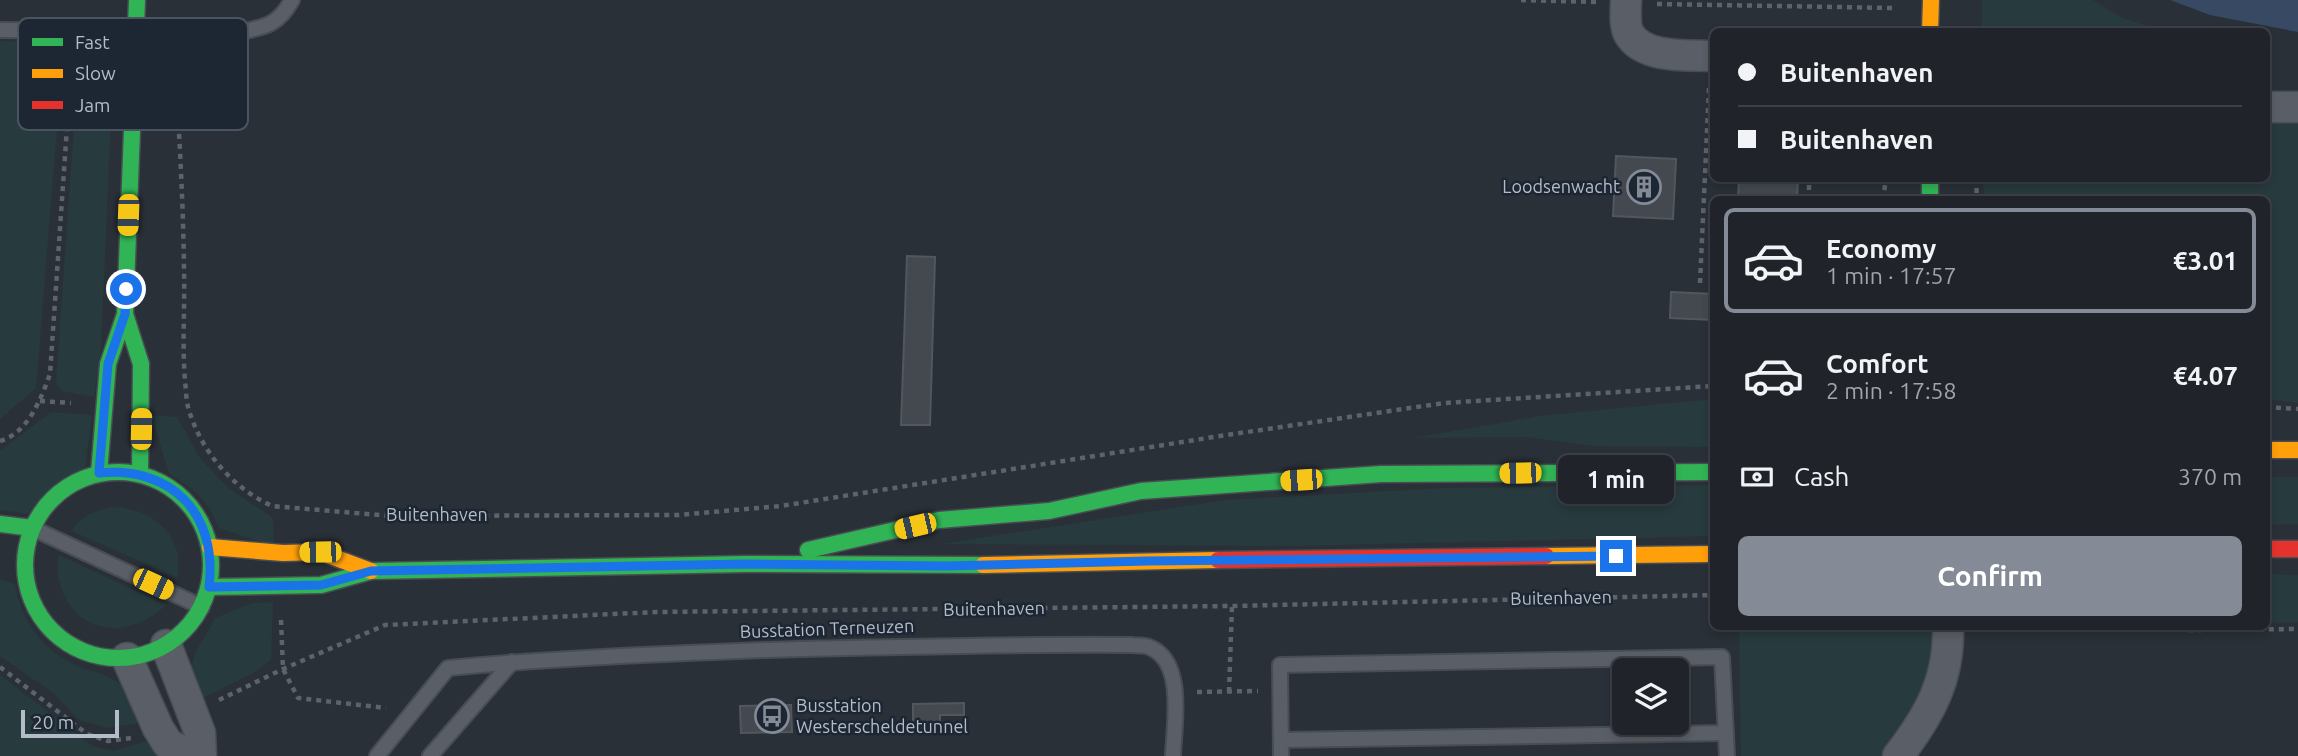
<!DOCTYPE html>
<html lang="en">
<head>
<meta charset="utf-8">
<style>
	body { margin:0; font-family:Ubuntu,sans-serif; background:#2d3036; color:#f1f3f6; height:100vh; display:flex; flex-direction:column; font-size:26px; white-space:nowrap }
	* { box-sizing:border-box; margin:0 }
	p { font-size:23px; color:#a2a4a8 }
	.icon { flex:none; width:38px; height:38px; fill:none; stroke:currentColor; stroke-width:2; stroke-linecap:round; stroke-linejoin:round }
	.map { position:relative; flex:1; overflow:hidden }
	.drawer { position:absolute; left:1710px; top:196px; width:560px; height:434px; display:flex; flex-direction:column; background:#20242a; border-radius:10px; box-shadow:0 4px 10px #0003,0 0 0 2px #3d4147 }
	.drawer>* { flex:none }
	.top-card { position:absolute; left:1710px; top:28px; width:560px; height:154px; border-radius:10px; box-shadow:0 4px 10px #0003,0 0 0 2px #3d4147; display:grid; align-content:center; height:154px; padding:0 28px; background:#20242a }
	.tools { position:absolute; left:1612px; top:658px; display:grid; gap:14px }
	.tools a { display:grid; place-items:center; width:77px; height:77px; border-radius:10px; background:#20242a; box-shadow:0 4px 10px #0003,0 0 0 2px #3d4147; font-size:35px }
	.scale { position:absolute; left:21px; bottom:18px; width:98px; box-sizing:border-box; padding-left:7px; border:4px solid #b4bcc9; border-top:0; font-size:19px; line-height:24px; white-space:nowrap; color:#b4bcc9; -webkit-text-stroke:5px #1d2633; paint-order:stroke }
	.end { position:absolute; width:32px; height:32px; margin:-16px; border:9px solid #1a73e8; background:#fff; box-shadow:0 0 0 4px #fff }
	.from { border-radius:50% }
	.bubble { position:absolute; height:49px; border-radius:10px; background:#20242a; box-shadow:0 4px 10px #0003,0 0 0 2px #3d4147; font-size:23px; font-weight:600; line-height:49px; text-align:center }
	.car { position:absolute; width:21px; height:42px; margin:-21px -10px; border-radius:9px; box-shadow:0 0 5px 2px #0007; background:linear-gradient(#f5c518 24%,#345 0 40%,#f5c518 0 76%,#345 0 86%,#f5c518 0) }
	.top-card b { display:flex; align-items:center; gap:24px; height:66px; font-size:26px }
	.top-card b+b { border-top:2px solid #3d4147 }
	.top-card i { width:18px; height:18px; background:#f1f3f6 }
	ul { padding:12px 0 0; list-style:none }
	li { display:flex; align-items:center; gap:21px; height:105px; margin:0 14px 10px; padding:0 14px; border:4px solid transparent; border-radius:10px }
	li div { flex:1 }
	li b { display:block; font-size:26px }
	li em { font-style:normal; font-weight:600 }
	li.active { border-color:#848b96 }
	li>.icon { width:63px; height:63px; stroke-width:1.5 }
	.pay { display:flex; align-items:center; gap:18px; height:77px; padding:0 28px; font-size:26px }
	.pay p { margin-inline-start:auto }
	.button { display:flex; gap:14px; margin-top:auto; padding:14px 28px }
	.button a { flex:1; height:80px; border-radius:10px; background:#848b96; color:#fff; font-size:28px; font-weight:600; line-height:80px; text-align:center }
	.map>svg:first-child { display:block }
	.green { fill:#273a3e }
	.water { fill:#384963 }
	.building { fill:#444950; stroke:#52575f; stroke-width:2 }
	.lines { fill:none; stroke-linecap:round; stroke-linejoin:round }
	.lane-casing { stroke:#484c53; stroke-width:18 }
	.street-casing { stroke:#484c53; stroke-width:33 }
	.fast-casing { stroke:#484c53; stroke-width:19 }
	.slow-casing { stroke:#484c53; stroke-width:19 }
	.jam-casing { stroke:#484c53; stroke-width:19 }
	.path { stroke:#5d636a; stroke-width:4.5; stroke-dasharray:5 5; stroke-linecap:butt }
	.lane { stroke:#5a5e66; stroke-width:14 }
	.street { stroke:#5a5e66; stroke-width:30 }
	.fast { stroke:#30b455; stroke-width:16 }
	.slow { stroke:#ff9f0a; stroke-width:16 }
	.jam { stroke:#e5322d; stroke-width:16 }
	.route { stroke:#1a73e8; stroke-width:9 }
	.labels { text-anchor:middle; stroke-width:5; stroke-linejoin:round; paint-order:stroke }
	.poi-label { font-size:18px; fill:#b4bcc9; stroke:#1d2633; text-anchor:end }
	.street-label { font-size:18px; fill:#b4bcc9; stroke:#1d2633 }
	.key { fill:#1d2633; stroke:#4a5360; stroke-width:2 }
	.key-label { font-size:19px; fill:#b4bcc9 }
</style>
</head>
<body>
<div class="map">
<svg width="2298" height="756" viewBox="0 0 2298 756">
	<rect width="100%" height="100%" fill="#2a3038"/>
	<g class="green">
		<path d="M1982 0H2093L2122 18 2165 31 1982 29Z"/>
		<path d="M0 41 77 43 84 47 58 118 36 388 0 419Z"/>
		<path d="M104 49 113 73 101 348 94 397 62 391 56 382 75 113Z"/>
		<path d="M2266 122H2298V403L2266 399V200L1984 199 1983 179 2266 178Z"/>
		<path d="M1713 399V447L1593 446 1526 437 1413 438 1540 416Z"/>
		<path d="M51 412 92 415 85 468C60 478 43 492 28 514L0 510V451Z"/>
		<path d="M151 415 177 417 200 458 227 487 273 518 274 544 263 543 219 528 210 509 197 493 169 473Z"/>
		<path d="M2266 477H2298V524L2266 525Z"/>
		<path d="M1713 485V536L1292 546 941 544 1225 500 1444 488Z"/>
		<path d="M114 507C152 509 186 535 177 578L72 531C80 515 97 510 114 507Z"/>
		<path d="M59 555 166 605C131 639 78 637 61 587 57 576 56 565 59 555Z"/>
		<path d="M2266 574 2298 575V622L2266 623Z"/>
		<path d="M0 579 15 584C21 623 47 656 85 669 97 673 109 675 120 684 131 694 134 709 139 723L107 728 79 720 53 693 0 656Z"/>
		<path d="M273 602 271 660 257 671 199 700C182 660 198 652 215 618L252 603Z"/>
		<path d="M1739 627H1934L1932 668 1909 731 1881 756H1741Z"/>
		<path d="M0 675 93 746 114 751 146 741 157 756H0Z"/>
	</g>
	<path class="water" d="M2170 0H2298V32L2210 15Z"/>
	<g class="building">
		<path d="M1616 156 1676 159 1673 219 1613 216Z"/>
		<path d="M1739 178H1798L1797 200H1738Z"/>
		<path d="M907 256 935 257 930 425H901Z"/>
		<path d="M1671 292 1713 294V320L1670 318Z"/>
		<path d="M964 703V715H940V730H913V704Z"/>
		<path d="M791 705 792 732 741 733 740 706Z"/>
	</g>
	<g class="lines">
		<g class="lane-casing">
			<g id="lane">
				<path d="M0 30 241 32C266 27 279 24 292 0"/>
				<path d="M32 528 202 607"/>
				<path d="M1281 740 1726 733"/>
				<path d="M377 756 448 668C554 658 660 654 766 650 888 647 1010 644 1132 645 1137 646 1144 645 1149 647 1186 661 1174 725 1173 756"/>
				<path d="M430 756 512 662"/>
				<path d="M1281 756 1280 665 1722 657 1727 756"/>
			</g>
		</g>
		<g class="street-casing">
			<g id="street">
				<path d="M1626 0C1626 10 1624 25 1629 34 1644 59 1688 55 1713 56"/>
				<path d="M2266 107H2298"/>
				<path d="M166 645 200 733 201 756"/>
				<path d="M127 658 158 728 168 744 191 756"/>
				<path d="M1898 756C1929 716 1950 679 1948 626"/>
			</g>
		</g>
		<g class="fast-casing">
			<g id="fast">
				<path d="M1930 178V200"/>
				<path d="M125 314 141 364 140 474"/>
				<circle cx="118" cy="565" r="93"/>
				<path d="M99 473 108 364 125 314 137 0"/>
				<path d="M0 524 32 528"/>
				<path d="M808 550 939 520 1049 511 1141 491 1381 474 1713 472"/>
				<path d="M209 587 321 585 371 571 745 564 983 565"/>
			</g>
		</g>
		<g class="slow-casing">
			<g id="slow">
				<path d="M1930 32 1931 0"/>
				<path d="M2266 450H2298"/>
				<path d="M210 547 283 553 320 552 371 571"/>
				<path d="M1546 556 1713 554"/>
				<path d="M983 565 1218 560"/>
			</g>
		</g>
		<g class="jam-casing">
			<g id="jam">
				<path d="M2266 549H2298"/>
				<path d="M1218 560 1546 556"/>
			</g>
		</g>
		<g class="path">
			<path d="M1521 0 1596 2"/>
			<path d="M1657 4 1894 8"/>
			<path d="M174 54C179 125 183 197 184 268 185 306 182 343 185 381 186 389 186 399 188 407 200 450 232 488 272 506L391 516 678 515 781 506 1220 436 1444 403 1713 386"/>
			<path d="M1976 178 1977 200"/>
			<path d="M1809 200V178"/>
			<path d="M1883 200 1886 178"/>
			<path d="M1700 283 1709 88"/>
			<path d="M40 401 71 403"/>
			<path d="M2266 407 2298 409"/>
			<path d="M0 441C28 433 41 399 50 374L67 127 90 52"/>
			<path d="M281 620 283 669 298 698 386 708"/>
			<path d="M2139 626 2188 630 2298 629"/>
			<path d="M0 667 87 734 108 741 131 738"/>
			<path d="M1197 692 1258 691"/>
			<path d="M1229 692 1232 606"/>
			<path d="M219 700 283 669 385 625 656 612 1232 606 1713 595"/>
		</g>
		<use href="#lane" class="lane"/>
		<use href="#street" class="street"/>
		<use href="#fast" class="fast"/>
		<use href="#slow" class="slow"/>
		<use href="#jam" class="jam"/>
	</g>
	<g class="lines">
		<path class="route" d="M126 289 125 314 108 364 99 473C172 466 218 514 209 587L321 585 371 571 745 564 946 566 1148 561 1616 556"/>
	</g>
	<defs>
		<g id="building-ring" transform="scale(1.75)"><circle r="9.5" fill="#1d2633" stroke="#848b96" stroke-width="1.5"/><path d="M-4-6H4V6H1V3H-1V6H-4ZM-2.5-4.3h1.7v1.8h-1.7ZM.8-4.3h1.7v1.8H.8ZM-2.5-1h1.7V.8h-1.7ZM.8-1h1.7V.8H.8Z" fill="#848b96"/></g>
		<g id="bus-ring" transform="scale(1.75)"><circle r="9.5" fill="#1d2633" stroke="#848b96" stroke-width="1.5"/><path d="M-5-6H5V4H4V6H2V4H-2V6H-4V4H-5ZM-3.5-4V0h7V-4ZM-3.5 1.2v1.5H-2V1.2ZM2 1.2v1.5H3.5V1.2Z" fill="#848b96"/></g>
	</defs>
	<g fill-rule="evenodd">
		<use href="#building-ring" x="1644" y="187"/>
		<use href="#bus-ring" x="772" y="716"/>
	</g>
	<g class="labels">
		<g class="poi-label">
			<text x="1620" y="193">Loodsenwacht</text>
			<text x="796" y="712" text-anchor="start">Busstation<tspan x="796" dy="21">Westerscheldetunnel</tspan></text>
		</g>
		<g class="street-label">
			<text x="437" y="521">Buitenhaven</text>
			<text transform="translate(1561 598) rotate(-1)" y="6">Buitenhaven</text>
			<text transform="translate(994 609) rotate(-1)" y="6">Buitenhaven</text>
			<text transform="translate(827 629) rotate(-2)" y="6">Busstation Terneuzen</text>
		</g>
	</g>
	<rect x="18" y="18" width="230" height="112" rx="10" class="key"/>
	<rect x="32" y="38" width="31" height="8" fill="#30b455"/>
	<rect x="32" y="69" width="31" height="9" fill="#ff9f0a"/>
	<rect x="32" y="101" width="31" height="8" fill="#e5322d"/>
	<g class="key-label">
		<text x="75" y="49">Fast</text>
		<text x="75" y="80">Slow</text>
		<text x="75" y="112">Jam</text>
	</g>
</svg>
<div class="tools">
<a><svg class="icon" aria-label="layers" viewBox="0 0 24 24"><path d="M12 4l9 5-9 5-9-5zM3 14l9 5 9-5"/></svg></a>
</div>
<div class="scale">20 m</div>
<i class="end from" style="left:126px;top:289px"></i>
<i class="end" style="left:1616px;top:556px"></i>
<div class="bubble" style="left:1558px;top:455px;width:116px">1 min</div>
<i class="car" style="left:128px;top:215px;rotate:182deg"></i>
<i class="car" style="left:141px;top:429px;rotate:1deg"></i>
<i class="car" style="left:1520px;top:473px;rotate:269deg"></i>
<i class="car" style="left:1301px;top:480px;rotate:266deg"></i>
<i class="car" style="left:915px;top:526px;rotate:257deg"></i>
<i class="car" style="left:320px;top:552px;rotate:269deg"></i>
<i class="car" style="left:153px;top:584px;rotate:115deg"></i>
<div class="top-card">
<b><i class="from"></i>Buitenhaven</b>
<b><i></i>Buitenhaven</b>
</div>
<section class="drawer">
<ul>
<li class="active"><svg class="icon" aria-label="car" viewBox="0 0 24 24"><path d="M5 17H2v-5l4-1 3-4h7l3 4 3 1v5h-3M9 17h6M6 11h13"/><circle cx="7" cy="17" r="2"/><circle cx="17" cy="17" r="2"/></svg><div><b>Economy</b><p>1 min · 17:57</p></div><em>€3.01</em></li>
<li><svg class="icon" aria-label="car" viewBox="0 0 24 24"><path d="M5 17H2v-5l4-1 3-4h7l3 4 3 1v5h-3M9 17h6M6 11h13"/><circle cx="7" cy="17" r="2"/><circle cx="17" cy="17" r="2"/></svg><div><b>Comfort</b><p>2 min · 17:58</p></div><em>€4.07</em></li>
</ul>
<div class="pay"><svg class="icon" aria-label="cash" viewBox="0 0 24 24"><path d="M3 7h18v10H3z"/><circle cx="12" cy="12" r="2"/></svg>Cash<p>370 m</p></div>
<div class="button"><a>Confirm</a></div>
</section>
</div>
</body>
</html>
